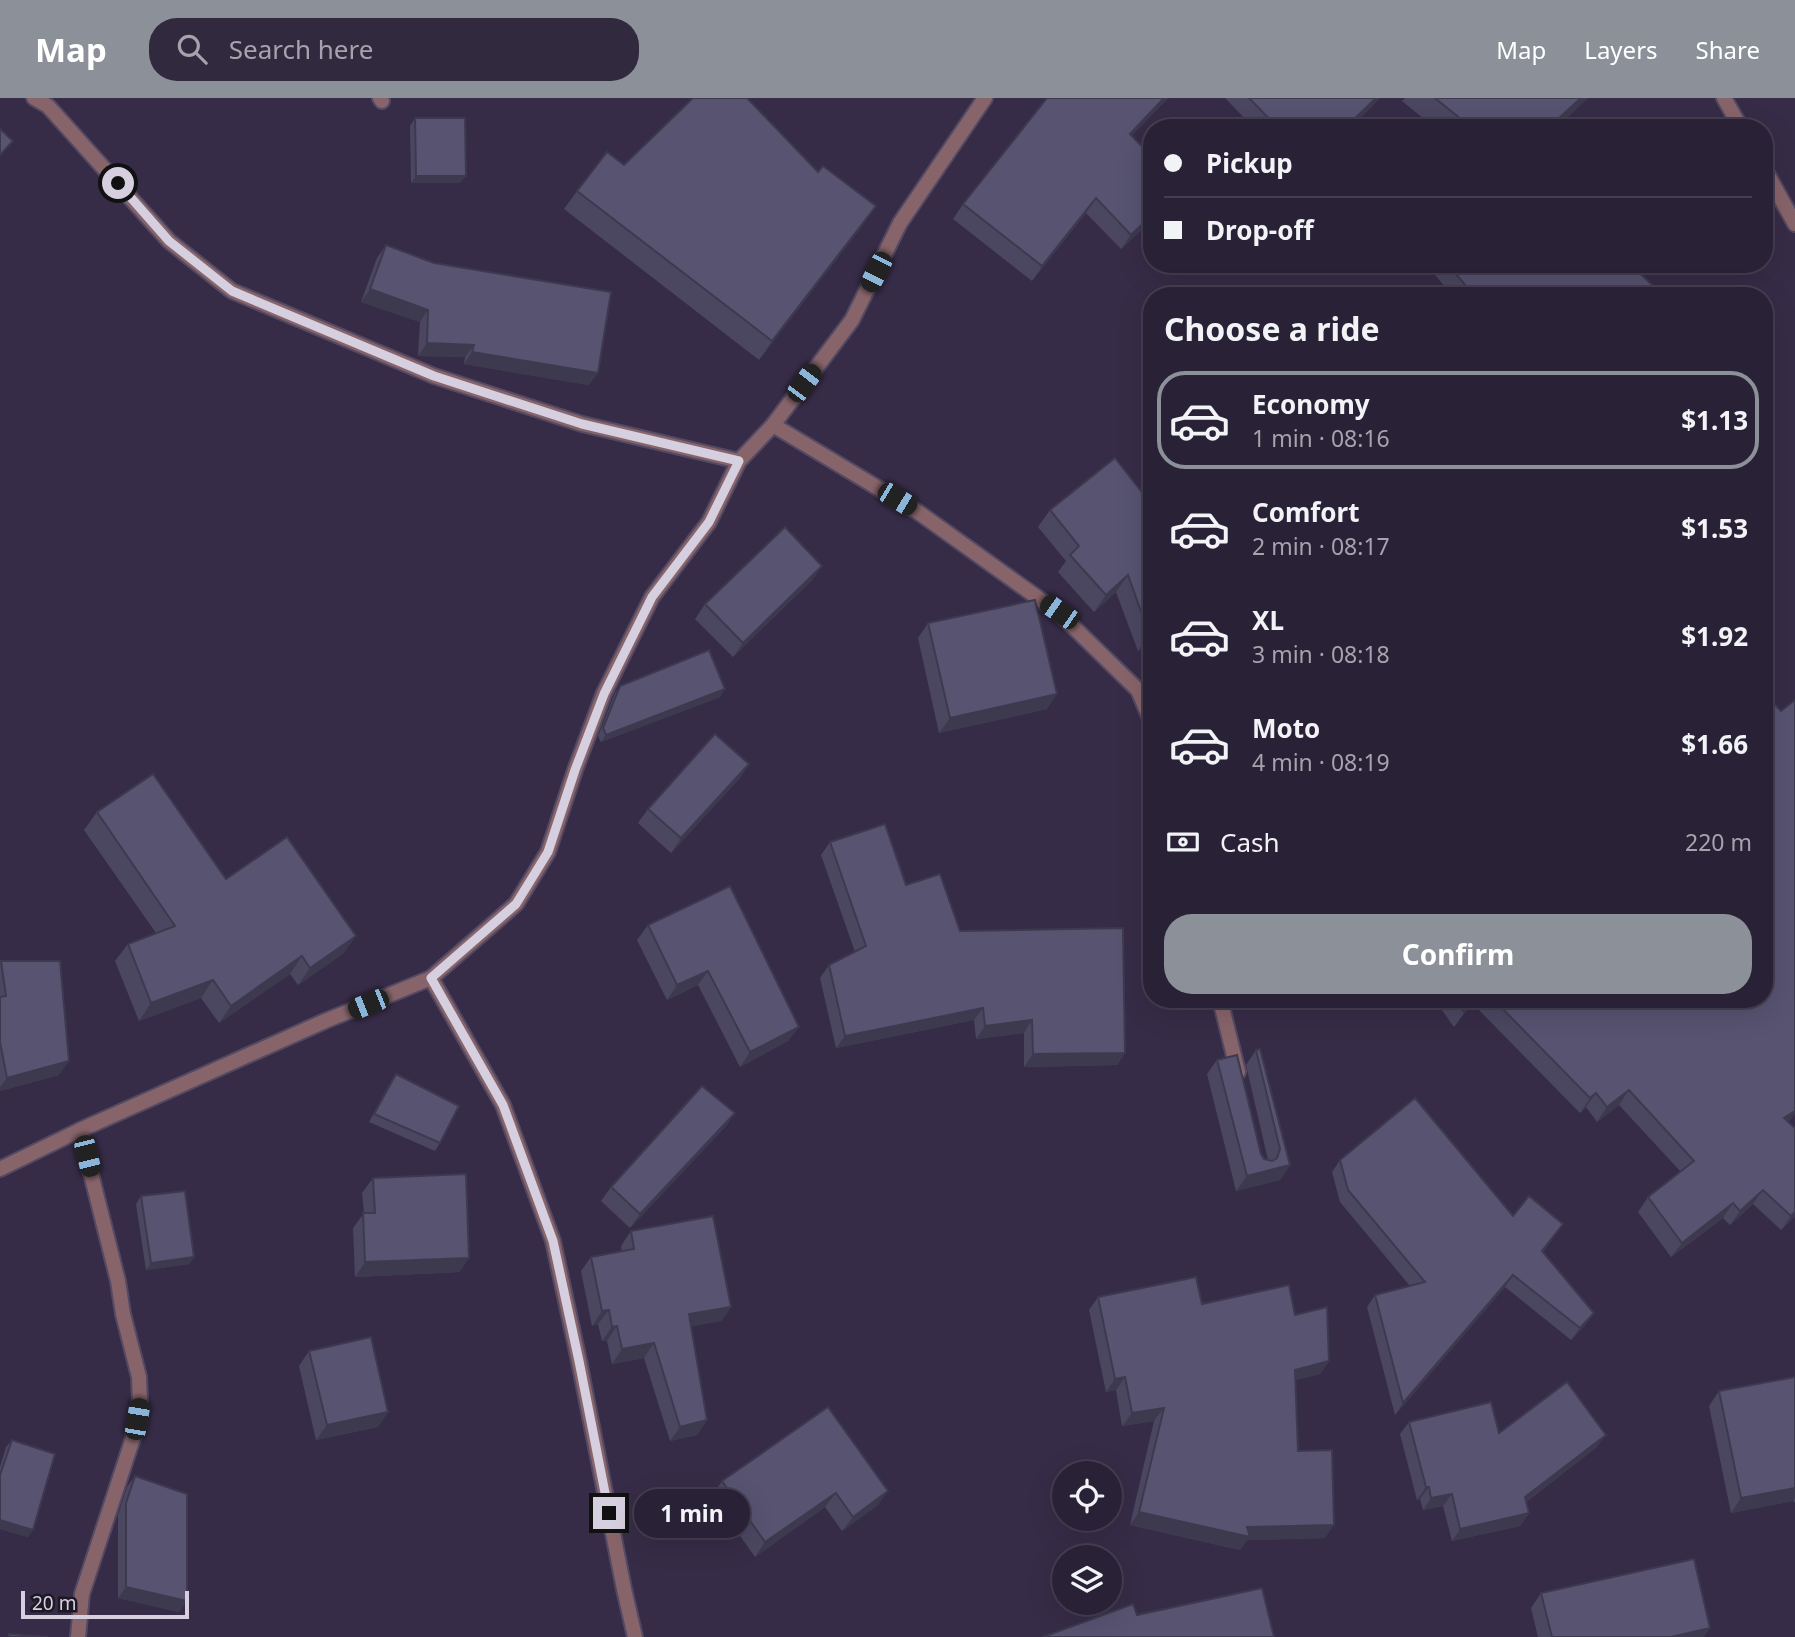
<!DOCTYPE html>
<html lang="en">
<head>
<meta charset="utf-8">
<style>
	body { margin:0; font-family:"Noto Sans",sans-serif; background:#31293d; color:#f1f3f6; height:100vh; display:flex; flex-direction:column; font-size:26px; white-space:nowrap }
	* { box-sizing:border-box; margin:0 }
	p { font-size:23px; color:#a5a3ad }
	.icon { flex:none; width:38px; height:38px; fill:none; stroke:currentColor; stroke-width:2; stroke-linecap:round; stroke-linejoin:round }
	.map { position:relative; flex:1; overflow:hidden }
	.side { position:absolute; left:1143px; top:189px; width:630px; height:721px; display:flex; flex-direction:column; background:#292135; border-radius:28px; box-shadow:0 7px 28px #0002,0 0 0 2px #453e50 }
	.side>* { flex:none }
	.guide { position:absolute; left:1143px; top:21px; width:630px; height:154px; border-radius:28px; box-shadow:0 7px 28px #0002,0 0 0 2px #453e50; display:grid; align-content:center; height:154px; padding:0 21px; background:#292135 }
	.buttons { position:absolute; left:1052px; top:1363px; display:grid; gap:14px }
	.buttons a { display:grid; place-items:center; width:70px; height:70px; border-radius:50%; background:#292135; box-shadow:0 7px 28px #0002,0 0 0 2px #453e50; font-size:35px }
	.scale { position:absolute; left:21px; bottom:18px; width:168px; box-sizing:border-box; padding-left:7px; border:4px solid #d5cfe0; border-top:0; font-size:19px; line-height:24px; white-space:nowrap; color:#d5cfe0; -webkit-text-stroke:5px #1c1824; paint-order:stroke }
	.end { position:absolute; width:32px; height:32px; margin:-16px; border:9px solid #d5cfe0; background:#111; box-shadow:0 0 0 4px #111 }
	.from { border-radius:50% }
	.bubble { position:absolute; height:49px; border-radius:24px; background:#292135; box-shadow:0 7px 28px #0002,0 0 0 2px #453e50; font-size:23px; font-weight:700; line-height:49px; text-align:center }
	.car { position:absolute; width:21px; height:42px; margin:-21px -10px; border-radius:9px; box-shadow:0 0 5px 2px #0007; background:linear-gradient(#222 24%,#8ab4d8 0 40%,#222 0 76%,#8ab4d8 0 86%,#222 0) }
	.guide b { display:flex; align-items:center; gap:24px; height:66px; font-size:26px }
	.guide b+b { border-top:2px solid #453e50 }
	.guide i { width:18px; height:18px; background:#f1f3f6 }
	ul { padding:0; list-style:none }
	li { display:flex; align-items:center; gap:21px; height:98px; margin:0 14px 10px; padding:0 7px; border:4px solid transparent; border-radius:28px }
	li div { flex:1 }
	li b { display:block; font-size:26px }
	li em { font-style:normal; font-weight:700 }
	li.selected { border-color:#8c9099 }
	li>.icon { width:63px; height:63px; stroke-width:1.5 }
	h2 { padding:0 21px; font-size:32px; line-height:84px }
	.pay { display:flex; align-items:center; gap:18px; height:77px; padding:0 21px; font-size:26px }
	.pay p { margin-inline-start:auto }
	.button { display:flex; gap:14px; margin-top:auto; padding:14px 21px }
	.button a { flex:1; height:80px; border-radius:28px; background:#8c9099; color:#fff; font-size:28px; font-weight:700; line-height:80px; text-align:center }
	header { display:flex; align-items:center; gap:42px; box-sizing:border-box; height:98px; padding:0 35px; background:#8c9099; color:#fff }
	header strong { font-size:33px }
	nav { display:flex; gap:38px; margin-inline-start:auto; font-size:24px }
	.search { width:490px; height:63px; background:#31293d; display:flex; align-items:center; gap:18px; box-sizing:border-box; padding:0 24px; border-radius:28px; color:#a5a3ad; font-size:26px }
	.map>svg:first-child { display:block }
	.lines { fill:none; stroke-linecap:round; stroke-linejoin:round }
	.street-casing { stroke:#534963; stroke-width:18 }
	.street { stroke:#87646a; stroke-width:14 }
	.wall { fill:#4b4761 }
	.shaded-wall { fill:#3d3a4f }
	.building { fill:#575371; stroke:#3d3a4f; stroke-width:2 }
	.route { stroke:#d5cfe0; stroke-width:9 }
</style>
</head>
<body>
<header>
<strong>Map</strong>
<div class="search"><svg class="icon" aria-label="search" viewBox="0 0 24 24"><circle cx="10" cy="10" r="6"/><path d="M15 15l6 6"/></svg>Search here</div>
<nav><a>Map</a><a>Layers</a><a>Share</a></nav>
</header>
<div class="map">
<svg width="1795" height="1539" viewBox="0 0 1795 1539">
	<rect width="100%" height="100%" fill="#372c47"/>
	<g class="lines">
		<g class="street-casing">
			<g id="street">
				<path d="M34 0 48 8 169 143 232 193 434 278 582 326 739 363"/>
				<path d="M380 0 382 3"/>
				<path d="M1724 0 1741 30"/>
				<path d="M1764 70 1795 126"/>
				<path d="M773 327 918 414 1059 515 1138 592 1152 625"/>
				<path d="M431 880 503 1007 553 1143 579 1263 624 1491 635 1539"/>
				<path d="M1220 901 1238 974"/>
				<path d="M0 1071 80 1032 325 923 431 880 516 806 548 754 575 672 604 595 652 499 709 424 739 363 773 327 852 222 900 125 985 0"/>
				<path d="M78 1539 82 1496 134 1337 140 1305 139 1279 123 1216 118 1183 80 1032"/>
			</g>
		</g>
		<use href="#street" class="street"/>
	</g>
	<g class="wall">
		<path d="M1168 0 1131 38 1152 122 1121 151 1086 115 1032 183 953 121 963 106Z"/>
		<path d="M1225 0H1380L1350 30H1254Z"/>
		<path d="M1405 0H1588L1556 30H1435L1402 3Z"/>
		<path d="M415 20 460 85H411L410 28Z"/>
		<path d="M577 93 863 127 759 262 564 111Z"/>
		<path d="M386 147 589 287 464 266 465 259 418 258 420 224 361 204 377 160Z"/>
		<path d="M1442 166H1635L1632 169 1664 198H1453L1435 177Z"/>
		<path d="M1152 407V548L1138 553 1116 494 1094 514 1058 474 1066 463 1038 429 1050 412Z"/>
		<path d="M822 468 812 482 733 559 695 521 705 506Z"/>
		<path d="M928 525 1047 611 939 635 918 540Z"/>
		<path d="M620 588 720 599 601 644 598 638 615 595Z"/>
		<path d="M749 666 739 681 671 755 638 725 648 711Z"/>
		<path d="M97 714 226 781 344 855 298 887 290 876 219 925 201 900 139 923 115 863 128 846 156 835 84 732Z"/>
		<path d="M830 744 906 787 960 833 1125 955 1117 967 1024 969V935L976 941 974 922 836 950 820 880 829 867 855 854 821 757Z"/>
		<path d="M648 827 799 929 788 943 740 969 698 887 667 902 637 842Z"/>
		<path d="M1 863 59 977 0 993V864Z"/>
		<path d="M1434 901H1764L1789 1024 1795 1118 1781 1132 1753 1106 1730 1127 1723 1120 1671 1159 1638 1114 1648 1099 1681 1074 1619 1007 1597 1024 1586 1009 1580 1015 1472 905 1454 929Z"/>
		<path d="M1256 952 1290 1067 1280 1082 1236 1093 1207 976 1217 962 1261 1056 1264 1061 1268 1062 1246 967Z"/>
		<path d="M396 976 440 1045 435 1053 369 1024 391 983Z"/>
		<path d="M735 1015 725 1029 630 1130 601 1103 611 1089Z"/>
		<path d="M1340 1062 1513 1118 1563 1126 1543 1154 1594 1215 1585 1227 1571 1242 1505 1189 1395 1317 1367 1209 1375 1197 1410 1188 1340 1104 1332 1074Z"/>
		<path d="M373 1080 469 1160 459 1174 355 1179 353 1130 364 1115 362 1095Z"/>
		<path d="M141 1098 194 1159 189 1166 146 1172 136 1106Z"/>
		<path d="M631 1133 731 1209 721 1223 691 1228 707 1322 697 1337 670 1343 644 1260 612 1266 607 1243H602L598 1226 592 1228 581 1173 591 1159 622 1154 621 1148Z"/>
		<path d="M1098 1199 1202 1206 1295 1217 1329 1263 1320 1276 1295 1282 1298 1353 1325 1440 1247 1442 1240 1452 1130 1427 1154 1323 1122 1328 1116 1292 1106 1294 1089 1212Z"/>
		<path d="M309 1253 388 1314 378 1329 316 1342 299 1268Z"/>
		<path d="M1795 1279V1405L1793 1403 1731 1415 1709 1308 1719 1293Z"/>
		<path d="M828 1309 878 1407 842 1433 825 1409 755 1459 712 1398 722 1383Z"/>
		<path d="M1409 1324 1499 1335 1597 1349 1526 1404 1529 1415 1520 1428 1452 1443 1443 1408 1423 1412 1420 1401 1417 1402 1400 1336Z"/>
		<path d="M12 1342 28 1439 0 1431V1369L6 1349Z"/>
		<path d="M135 1378 187 1503 179 1514 118 1500V1417L127 1389Z"/>
		<path d="M1541 1495 1704 1539H1538L1531 1510Z"/>
	</g>
	<g class="shaded-wall">
		<path d="M1164 0H1168L1119 51 1130 36Z"/>
		<path d="M1376 0H1380L1350 30H1345Z"/>
		<path d="M1581 0H1588L1556 30H1548Z"/>
		<path d="M416 78H466L460 85H411Z"/>
		<path d="M1096 100 1086 115 1032 183 1042 168Z"/>
		<path d="M876 108 863 127 759 262 772 243Z"/>
		<path d="M1152 117V122L1121 151 1131 137Z"/>
		<path d="M370 191 428 212 420 224 361 204Z"/>
		<path d="M427 245 474 247 465 259 418 258Z"/>
		<path d="M472 254 598 275 589 287 464 266Z"/>
		<path d="M822 468 812 482 733 559 743 545Z"/>
		<path d="M1128 477 1116 494 1094 514 1106 497Z"/>
		<path d="M1152 535V548L1138 553 1149 536Z"/>
		<path d="M725 591 720 599 601 644 606 637Z"/>
		<path d="M1057 596 1047 611 939 635 950 620Z"/>
		<path d="M749 666 739 681 671 755 681 740Z"/>
		<path d="M356 838 344 855 298 887 310 870Z"/>
		<path d="M302 858 290 876 219 925 231 908Z"/>
		<path d="M708 873 698 887 667 902 677 887Z"/>
		<path d="M213 882 201 900 139 923 151 905Z"/>
		<path d="M983 910 974 922 836 950 845 938Z"/>
		<path d="M1032 922 1024 935 976 941 985 928Z"/>
		<path d="M799 929 788 943 740 969 750 954Z"/>
		<path d="M1125 955 1117 967 1024 969 1033 956Z"/>
		<path d="M69 963 59 977 0 993V989L7 980Z"/>
		<path d="M1629 992 1619 1007 1597 1024 1607 1009Z"/>
		<path d="M1596 995 1586 1009 1580 1015 1590 1000Z"/>
		<path d="M1795 1008V1016L1789 1024 1774 1035Z"/>
		<path d="M735 1015 725 1029 630 1130 640 1116Z"/>
		<path d="M1290 1067 1280 1082 1236 1093 1247 1078Z"/>
		<path d="M1763 1092 1753 1106 1730 1127 1740 1113Z"/>
		<path d="M1733 1105 1723 1120 1671 1159 1682 1145Z"/>
		<path d="M1795 1114V1118L1781 1132 1791 1118Z"/>
		<path d="M194 1159 189 1166 146 1172 151 1165Z"/>
		<path d="M469 1160 459 1174 355 1179 365 1164Z"/>
		<path d="M1513 1177 1505 1189 1395 1317 1403 1305Z"/>
		<path d="M731 1209 721 1223 679 1231 689 1216Z"/>
		<path d="M609 1212 598 1226 592 1228 602 1213Z"/>
		<path d="M1594 1215 1585 1227 1571 1242 1580 1230Z"/>
		<path d="M617 1228 607 1243H602L612 1229Z"/>
		<path d="M654 1245 644 1260 612 1266 622 1251Z"/>
		<path d="M1329 1263 1320 1276 1286 1285 1295 1272Z"/>
		<path d="M1125 1279 1116 1292 1106 1294 1115 1281Z"/>
		<path d="M1164 1310 1154 1323 1122 1328 1132 1315Z"/>
		<path d="M388 1314 378 1329 316 1342 327 1327Z"/>
		<path d="M707 1322 697 1337 670 1343 680 1329Z"/>
		<path d="M1606 1337 1597 1349 1516 1411 1525 1399Z"/>
		<path d="M1426 1389H1429L1420 1401 1417 1402Z"/>
		<path d="M1795 1390V1400L1793 1403 1731 1415 1741 1400Z"/>
		<path d="M888 1393 878 1407 842 1433 853 1419Z"/>
		<path d="M836 1395 825 1409 755 1459 765 1444Z"/>
		<path d="M1452 1396 1443 1408 1423 1412 1431 1400Z"/>
		<path d="M1139 1414 1247 1429 1334 1427 1325 1440 1247 1442 1240 1452 1130 1427Z"/>
		<path d="M1529 1415 1520 1428 1452 1443 1460 1431Z"/>
		<path d="M0 1422 33 1432 28 1439 0 1431Z"/>
		<path d="M126 1489 187 1503 179 1514 118 1500Z"/>
		<path d="M1710 1530 1704 1539H1671Z"/>
	</g>
	<g class="building">
		<path d="M693 0H747L818 74 823 68 876 108 772 243 577 93 607 54 624 67Z"/>
		<path d="M1047 0H1164L1130 36 1152 59V117L1131 137 1096 100 1042 168 963 106Z"/>
		<path d="M1249 0H1376L1345 30H1278Z"/>
		<path d="M1435 0H1581L1548 30H1472Z"/>
		<path d="M415 20H465L466 78H416Z"/>
		<path d="M0 31 13 43 0 57Z"/>
		<path d="M386 147 434 165 611 194 598 275 472 254 474 247 427 245 428 212 370 191Z"/>
		<path d="M1447 166H1630L1664 198H1475Z"/>
		<path d="M1115 360 1152 407V535L1149 536 1128 477 1106 497 1070 457 1079 448 1050 412Z"/>
		<path d="M785 429 822 468 743 545 705 506Z"/>
		<path d="M1035 502 1057 596 950 620 928 525Z"/>
		<path d="M709 552 725 591 606 637 603 630 620 588Z"/>
		<path d="M1764 595 1781 613 1795 602V1013L1784 1020 1795 1030V1114L1791 1118 1763 1092 1740 1113 1733 1105 1682 1145 1648 1099 1694 1063 1629 992 1607 1009 1596 995 1590 1000 1493 901H1764Z"/>
		<path d="M715 636 749 666 681 740 648 711Z"/>
		<path d="M153 676 226 781 287 739 356 838 310 870 302 858 231 908 213 882 151 905 128 846 175 828 97 714Z"/>
		<path d="M885 726 906 787 940 776 960 833 1123 830 1125 955 1033 956 1032 922 985 928 983 910 845 938 829 867 866 848 830 744Z"/>
		<path d="M730 788 799 929 750 954 708 873 677 887 648 827Z"/>
		<path d="M1 863H60L69 963 7 980 0 944V899L6 898Z"/>
		<path d="M1455 901H1474L1464 914Z"/>
		<path d="M1260 951 1290 1067 1247 1078 1217 962 1237 957 1261 1056 1264 1061 1272 1063 1277 1060 1280 1051 1256 952Z"/>
		<path d="M396 976 459 1008 440 1045 374 1016Z"/>
		<path d="M702 988 735 1015 640 1116 611 1089Z"/>
		<path d="M1415 1000 1513 1118 1529 1098 1563 1126 1542 1153 1594 1215 1580 1230 1513 1177 1403 1305 1375 1197 1425 1184 1348 1092 1340 1062Z"/>
		<path d="M466 1076 469 1160 365 1164 363 1115H375L373 1080Z"/>
		<path d="M185 1093 194 1159 151 1165 141 1098Z"/>
		<path d="M713 1118 731 1209 689 1216 707 1322 680 1329 654 1245 622 1251 617 1228 612 1229 609 1212 602 1213 591 1159 634 1151 631 1133Z"/>
		<path d="M1196 1179 1202 1206 1289 1187 1295 1217 1327 1209 1329 1263 1295 1272 1298 1353 1332 1352 1334 1427 1247 1429 1250 1439 1139 1414 1164 1310 1132 1315 1125 1279 1115 1281 1098 1199Z"/>
		<path d="M371 1239 388 1314 327 1327 309 1253Z"/>
		<path d="M1795 1279V1390L1741 1400 1719 1293Z"/>
		<path d="M1567 1284 1606 1337 1525 1399 1529 1415 1460 1431 1452 1396 1431 1400 1429 1389H1426L1409 1324 1491 1304 1499 1335Z"/>
		<path d="M828 1309 888 1393 853 1419 836 1395 765 1444 722 1383Z"/>
		<path d="M12 1342 55 1356 33 1432 0 1422V1377Z"/>
		<path d="M135 1378 187 1396V1503L126 1489V1405Z"/>
		<path d="M1694 1461 1710 1530 1671 1539H1552L1541 1495Z"/>
		<path d="M1262 1490 1274 1539H1043L1133 1506 1137 1517Z"/>
		<path d="M9 1536 48 1539H9Z"/>
	</g>
	<g class="lines">
		<path class="route" d="M118 85 169 143 232 193 434 278 582 326 739 363 709 424 652 499 604 596 575 672 548 754 516 806 431 880 503 1007 553 1143 579 1263 609 1415"/>
	</g>
</svg>
<div class="buttons">
<a><svg class="icon" aria-label="locate" viewBox="0 0 24 24"><circle cx="12" cy="12" r="6"/><path d="M12 2v4M12 18v4M2 12h4M18 12h4"/></svg></a>
<a><svg class="icon" aria-label="layers" viewBox="0 0 24 24"><path d="M12 4l9 5-9 5-9-5zM3 14l9 5 9-5"/></svg></a>
</div>
<div class="scale">20 m</div>
<i class="end from" style="left:118px;top:85px"></i>
<i class="end" style="left:609px;top:1415px"></i>
<div class="bubble" style="left:634px;top:1391px;width:116px">1 min</div>
<i class="car" style="left:876px;top:174px;rotate:207deg"></i>
<i class="car" style="left:804px;top:285px;rotate:37deg"></i>
<i class="car" style="left:897px;top:401px;rotate:121deg"></i>
<i class="car" style="left:1059px;top:514px;rotate:305deg"></i>
<i class="car" style="left:368px;top:906px;rotate:248deg"></i>
<i class="car" style="left:87px;top:1058px;rotate:166deg"></i>
<i class="car" style="left:137px;top:1321px;rotate:10deg"></i>
<div class="guide">
<b><i class="from"></i>Pickup</b>
<b><i></i>Drop-off</b>
</div>
<section class="side">
<h2>Choose a ride</h2>
<ul>
<li class="selected"><svg class="icon" aria-label="car" viewBox="0 0 24 24"><path d="M5 17H2v-5l4-1 3-4h7l3 4 3 1v5h-3M9 17h6M6 11h13"/><circle cx="7" cy="17" r="2"/><circle cx="17" cy="17" r="2"/></svg><div><b>Economy</b><p>1 min · 08:16</p></div><em>$1.13</em></li>
<li><svg class="icon" aria-label="car" viewBox="0 0 24 24"><path d="M5 17H2v-5l4-1 3-4h7l3 4 3 1v5h-3M9 17h6M6 11h13"/><circle cx="7" cy="17" r="2"/><circle cx="17" cy="17" r="2"/></svg><div><b>Comfort</b><p>2 min · 08:17</p></div><em>$1.53</em></li>
<li><svg class="icon" aria-label="car" viewBox="0 0 24 24"><path d="M5 17H2v-5l4-1 3-4h7l3 4 3 1v5h-3M9 17h6M6 11h13"/><circle cx="7" cy="17" r="2"/><circle cx="17" cy="17" r="2"/></svg><div><b>XL</b><p>3 min · 08:18</p></div><em>$1.92</em></li>
<li><svg class="icon" aria-label="car" viewBox="0 0 24 24"><path d="M5 17H2v-5l4-1 3-4h7l3 4 3 1v5h-3M9 17h6M6 11h13"/><circle cx="7" cy="17" r="2"/><circle cx="17" cy="17" r="2"/></svg><div><b>Moto</b><p>4 min · 08:19</p></div><em>$1.66</em></li>
</ul>
<div class="pay"><svg class="icon" aria-label="cash" viewBox="0 0 24 24"><path d="M3 7h18v10H3z"/><circle cx="12" cy="12" r="2"/></svg>Cash<p>220 m</p></div>
<div class="button"><a>Confirm</a></div>
</section>
</div>
</body>
</html>
